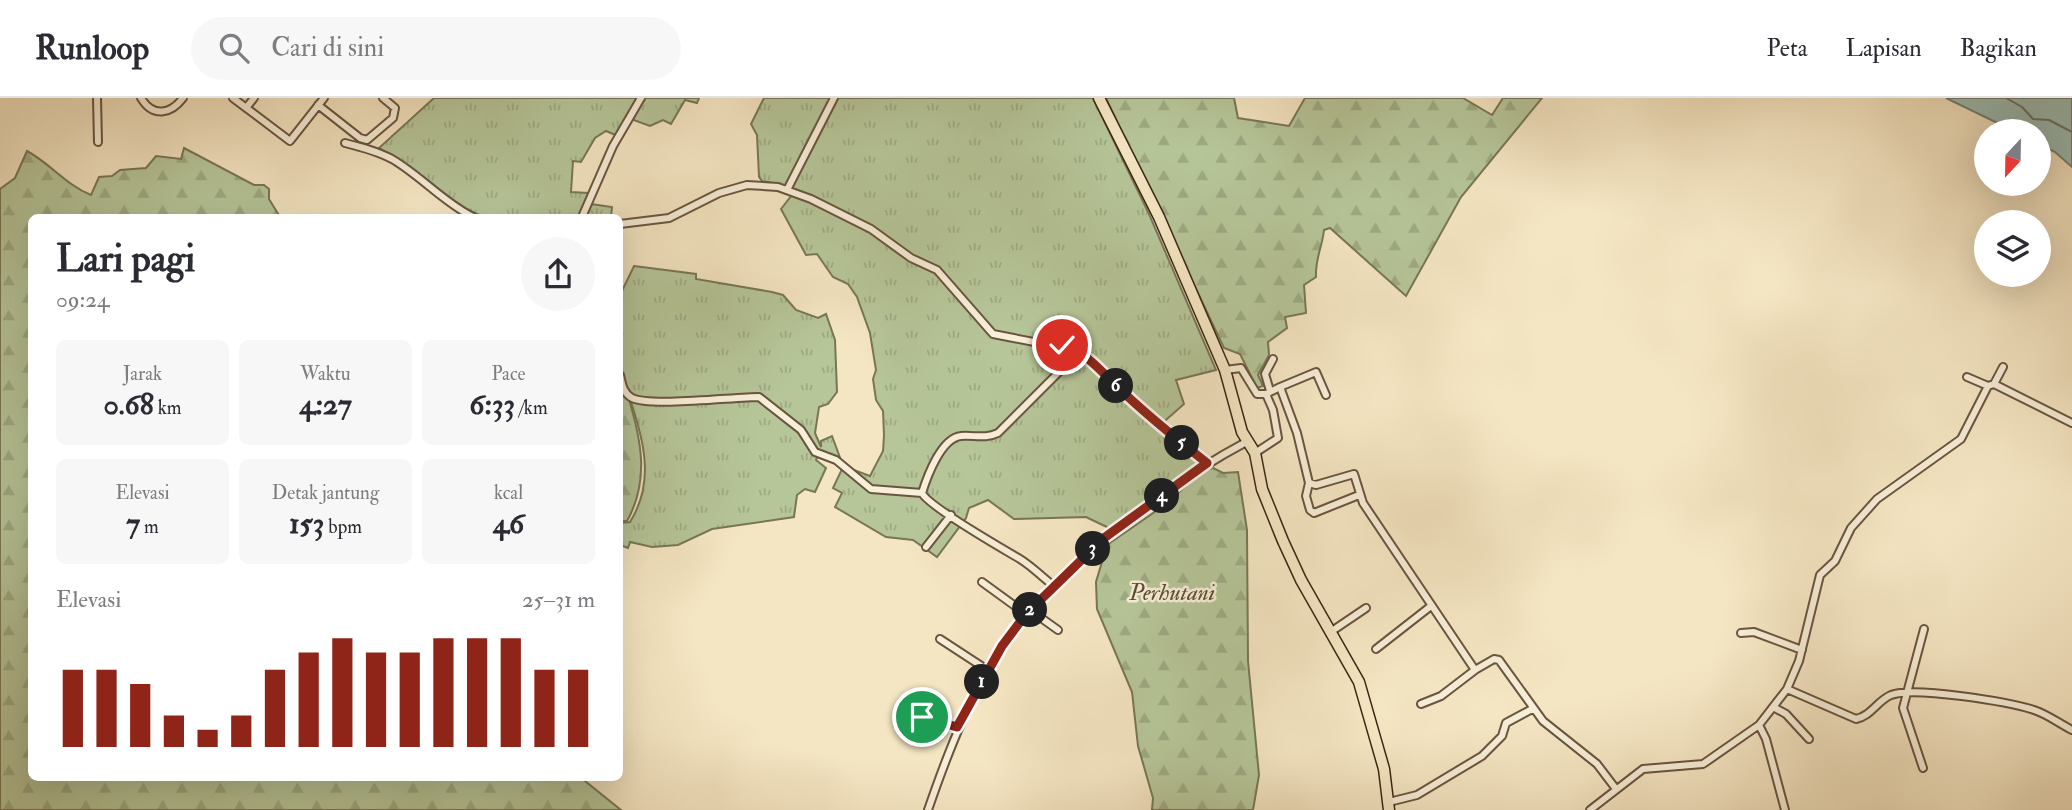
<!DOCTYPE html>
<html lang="id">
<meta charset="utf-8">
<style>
:root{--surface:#fff;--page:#f7f7f7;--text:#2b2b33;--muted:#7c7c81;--line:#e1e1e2;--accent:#8f2418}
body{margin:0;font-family:"IM FELL Double Pica",serif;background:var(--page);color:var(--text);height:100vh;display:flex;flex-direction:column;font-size:26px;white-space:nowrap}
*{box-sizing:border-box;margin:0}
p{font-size:23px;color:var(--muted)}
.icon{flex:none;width:38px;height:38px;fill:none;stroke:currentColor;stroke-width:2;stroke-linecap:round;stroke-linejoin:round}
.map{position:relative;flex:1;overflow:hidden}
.drawer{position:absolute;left:28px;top:116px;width:595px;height:567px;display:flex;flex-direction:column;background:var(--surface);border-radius:10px;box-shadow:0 7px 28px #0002}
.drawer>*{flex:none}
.needle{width:46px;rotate:202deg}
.fabs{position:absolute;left:1974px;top:21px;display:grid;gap:14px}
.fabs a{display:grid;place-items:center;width:77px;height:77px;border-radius:50%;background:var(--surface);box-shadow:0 7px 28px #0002;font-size:35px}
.pin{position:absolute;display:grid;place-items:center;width:60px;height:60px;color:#fff;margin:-30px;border:4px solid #fff;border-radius:50%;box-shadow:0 2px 7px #0007}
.km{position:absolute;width:35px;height:35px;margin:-18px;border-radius:50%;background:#222;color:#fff;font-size:19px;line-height:35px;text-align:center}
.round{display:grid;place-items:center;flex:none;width:74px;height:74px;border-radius:37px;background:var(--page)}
.summary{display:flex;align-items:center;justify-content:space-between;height:119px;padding:0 28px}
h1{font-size:38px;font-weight:700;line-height:52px}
.metrics{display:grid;grid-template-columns:repeat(3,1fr);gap:10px;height:119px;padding:7px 28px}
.metrics div{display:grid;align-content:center;border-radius:10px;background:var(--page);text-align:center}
.metrics b{font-size:30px;font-weight:700}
.metrics small{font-size:19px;font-weight:400}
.metrics p{font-size:19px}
.chart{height:196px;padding:14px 28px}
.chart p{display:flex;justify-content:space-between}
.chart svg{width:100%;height:126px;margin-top:7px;stroke:var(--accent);stroke-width:6}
header{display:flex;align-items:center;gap:42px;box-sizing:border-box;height:98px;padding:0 35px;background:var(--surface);border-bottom:2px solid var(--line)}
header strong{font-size:33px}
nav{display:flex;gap:38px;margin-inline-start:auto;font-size:24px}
.search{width:490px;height:63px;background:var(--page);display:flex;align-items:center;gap:18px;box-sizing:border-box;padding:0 24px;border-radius:38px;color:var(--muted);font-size:26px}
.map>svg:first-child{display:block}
.grass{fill:url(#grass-tufts);stroke:#787656;stroke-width:2}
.forest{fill:url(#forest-firs);stroke:#787656;stroke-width:2}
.water{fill:#9cbfb7;stroke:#758175;stroke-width:2}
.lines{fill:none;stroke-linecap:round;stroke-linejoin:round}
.shore{stroke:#6b7265;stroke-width:2}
.minor-casing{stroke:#69553f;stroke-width:10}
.trunk-casing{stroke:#3a2513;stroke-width:13}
.minor{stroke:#f8efd8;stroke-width:6}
.trunk{stroke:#f5e6c3;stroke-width:10}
.route-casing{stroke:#fff;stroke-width:14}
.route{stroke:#8f2418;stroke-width:9}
.labels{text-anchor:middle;stroke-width:5;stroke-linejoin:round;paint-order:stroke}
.park-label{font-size:23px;font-style:italic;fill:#594d34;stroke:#f8efd8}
</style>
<header>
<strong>Runloop</strong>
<div class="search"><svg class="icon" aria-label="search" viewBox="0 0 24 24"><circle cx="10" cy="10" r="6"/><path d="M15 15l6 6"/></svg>Cari di sini</div>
<nav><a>Peta</a><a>Lapisan</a><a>Bagikan</a></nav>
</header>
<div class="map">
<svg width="2072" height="712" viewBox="0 0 2072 712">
<defs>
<pattern id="grass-tufts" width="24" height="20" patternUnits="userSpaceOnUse" patternTransform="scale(1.75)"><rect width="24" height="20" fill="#b6c699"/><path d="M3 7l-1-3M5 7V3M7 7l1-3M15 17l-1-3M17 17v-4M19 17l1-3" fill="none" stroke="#9daa83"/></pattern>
<pattern id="forest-firs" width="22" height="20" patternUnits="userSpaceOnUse" patternTransform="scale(1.75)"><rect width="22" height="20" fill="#b6c699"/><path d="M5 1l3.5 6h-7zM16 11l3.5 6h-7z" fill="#9daa83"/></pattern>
</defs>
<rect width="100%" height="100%" fill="#f5e6c3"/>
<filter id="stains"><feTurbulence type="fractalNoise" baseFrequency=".00286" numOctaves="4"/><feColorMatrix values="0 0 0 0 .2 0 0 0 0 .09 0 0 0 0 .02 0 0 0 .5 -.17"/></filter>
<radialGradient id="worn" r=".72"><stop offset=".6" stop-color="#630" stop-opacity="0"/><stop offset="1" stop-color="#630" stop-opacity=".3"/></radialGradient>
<path class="grass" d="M434 0H699L697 5 685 2 671 26 663 22 650 28 631 21 620 39 606 33 595 40 581 64 573 63 571 94 588 95 591 106 612 109 611 119H484L454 106 408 68 379 50Z
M764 0H1093L1149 116 1216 272 1176 282 1184 306 1158 329 1199 364 1109 430 1086 419 1014 421 988 402 969 410 966 420 937 459 913 442 886 439 835 409 842 395 833 390 842 371 846 369 870 378 883 353 884 337 883 313 876 302 873 281 876 272 870 235 857 199 848 186 833 179 817 156 806 157 781 111 795 93 779 86 762 83 759 79 757 37 751 26Z
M634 168 696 176V181L772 194 783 197 796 212 818 220 826 216 835 242 837 294 828 306 819 309 815 335 821 349V343L832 338 842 365 819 355 816 362 826 370 815 394 805 391 797 397 794 419 712 431 678 447 652 449 630 444 628 450 620 447V425L630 424C656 383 643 341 629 298L620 293V197Z"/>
<path class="forest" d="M1106 0H1234L1238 20 1289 28 1305 0H1463L1492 17 1503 0H1542L1461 99 1406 198 1330 130 1324 132C1322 150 1315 161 1316 179L1304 187 1306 215 1285 219 1287 230 1268 244 1269 257 1258 277 1263 288 1257 290 1240 256 1224 250Z
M184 50 254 87H264L269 91V101L280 119H32V679H580L621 712H0V91L15 80 27 53C51 66 66 87 91 97L99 79 112 78 120 72 146 70 156 58 181 61Z
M620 294 628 298C641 341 650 382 627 423H620Z
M1213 370 1223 375 1238 374 1247 432 1248 563 1259 677 1253 712H1152L1153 700 1138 648 1132 594 1097 511 1096 484 1107 447 1166 406 1202 373Z"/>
<path class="water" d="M1946 0H2072V69L2055 54 2039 46V33H2014Z"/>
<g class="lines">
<path class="shore" d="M2006 0 2022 9 2033 21 2049 22 2072 34"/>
<defs>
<path id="minor" d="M97 0 98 44
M141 0C153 20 171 16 183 0
M233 0 290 43 324 0
M318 7 360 40 367 42 393 20 395 10 383 0
M246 10 254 0
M345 45C361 49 377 53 392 61 421 78 443 104 473 119
M787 92 834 0
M582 119 613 48 641 0
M620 126 669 120 719 95 747 87 778 89 811 101 871 131 911 160 937 172 993 236 1080 253 1123 295 1207 365
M1225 272 1241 270 1257 296H1266L1280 289 1297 335 1309 385 1316 387 1354 376 1363 405 1475 572 1494 561 1499 562 1543 623 1597 666 1616 691
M620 277C622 286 623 295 632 300 651 309 734 299 759 299L801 332 815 354 836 362 871 391 922 395
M1967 279 1988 288
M1994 286 2003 269
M1280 289 1316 274 1326 297
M1270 293 1265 276 1273 261
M1255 355 1278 340 1273 312 1266 296
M1309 385 1306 398 1310 412 1314 415 1359 397
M926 449 951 417
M982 484 1026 516
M1055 489C1043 480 1033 469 1020 461 1003 451 928 408 922 395 927 379 941 340 961 338 975 337 985 341 998 335L1080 253
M1030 512 1058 532
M1332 533 1366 510
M1741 535 1754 534 1802 552
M940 541 989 573
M1376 551 1431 508
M1787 591 1856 621C1871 618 1877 603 1891 597 1914 588 2009 604 2034 612 2047 616 2060 626 2072 632
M1421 606 1441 598 1475 572
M1775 610 1786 616 1809 641
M922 619 957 629
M1759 627 1766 641 1785 712
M1923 670 1903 610 1924 531
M1389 704 1417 697 1482 658 1502 638 1506 625 1532 611
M928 712C949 651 972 592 1009 538 1022 518 1039 503 1056 487 1115 431 1176 381 1248 343
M1590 712 1643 671 1703 666 1759 627 1787 591 1799 563 1820 477 1835 463 1851 430 1877 401 1961 341 1988 288 1994 286 2072 325"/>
<path id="trunk" d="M1099 0 1159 119 1225 272 1242 334 1255 355 1262 391 1283 443 1301 482 1359 584 1384 671 1389 712"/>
</defs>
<use href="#minor" class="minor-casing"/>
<use href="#trunk" class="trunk-casing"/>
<use href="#minor" class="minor"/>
<use href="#trunk" class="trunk"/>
</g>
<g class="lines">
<defs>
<path id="route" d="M922 619 957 629 1002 548 1026 516 1104 440 1207 365C1179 343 1152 321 1126 297 1104 278 1091 256 1062 247"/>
</defs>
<use href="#route" class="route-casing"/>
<use href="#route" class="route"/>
</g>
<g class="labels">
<g class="park-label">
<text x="1172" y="502">Perhutani</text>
</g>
</g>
<rect width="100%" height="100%" filter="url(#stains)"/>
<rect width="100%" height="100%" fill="url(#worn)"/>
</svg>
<div class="fabs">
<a><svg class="needle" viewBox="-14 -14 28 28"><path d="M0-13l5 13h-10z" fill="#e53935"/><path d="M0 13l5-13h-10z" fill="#7c7c81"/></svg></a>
<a><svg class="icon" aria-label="layers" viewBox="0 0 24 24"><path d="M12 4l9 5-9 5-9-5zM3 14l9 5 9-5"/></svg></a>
</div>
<div class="pin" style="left:922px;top:619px;background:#1e9e55"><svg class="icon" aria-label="arrive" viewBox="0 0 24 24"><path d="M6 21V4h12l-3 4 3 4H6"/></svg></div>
<div class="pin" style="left:1062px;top:247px;background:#d93025"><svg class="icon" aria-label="check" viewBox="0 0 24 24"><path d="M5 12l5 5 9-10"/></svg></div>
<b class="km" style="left:982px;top:584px">1</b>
<b class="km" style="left:1030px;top:512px">2</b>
<b class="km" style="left:1093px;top:451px">3</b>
<b class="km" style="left:1162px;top:398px">4</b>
<b class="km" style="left:1182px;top:345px">5</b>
<b class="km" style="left:1116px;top:288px">6</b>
<section class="drawer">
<div class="summary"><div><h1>Lari pagi</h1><p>09:24</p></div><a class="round"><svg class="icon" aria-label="share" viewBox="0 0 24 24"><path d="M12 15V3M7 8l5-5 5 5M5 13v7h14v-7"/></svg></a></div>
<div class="metrics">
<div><p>Jarak</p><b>0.68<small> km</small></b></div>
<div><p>Waktu</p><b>4:27</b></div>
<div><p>Pace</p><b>6:33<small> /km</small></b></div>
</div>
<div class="metrics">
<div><p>Elevasi</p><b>7<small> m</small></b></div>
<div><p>Detak jantung</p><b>153<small> bpm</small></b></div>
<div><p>kcal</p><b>46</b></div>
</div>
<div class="chart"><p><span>Elevasi</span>25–31 m</p>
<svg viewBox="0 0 160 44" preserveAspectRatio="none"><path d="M5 44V17M15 44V17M25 44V22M35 44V33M45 44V38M55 44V33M65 44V17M75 44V11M85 44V6M95 44V11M105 44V11M115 44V6M125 44V6M135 44V6M145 44V17M155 44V17"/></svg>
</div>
</section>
</div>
